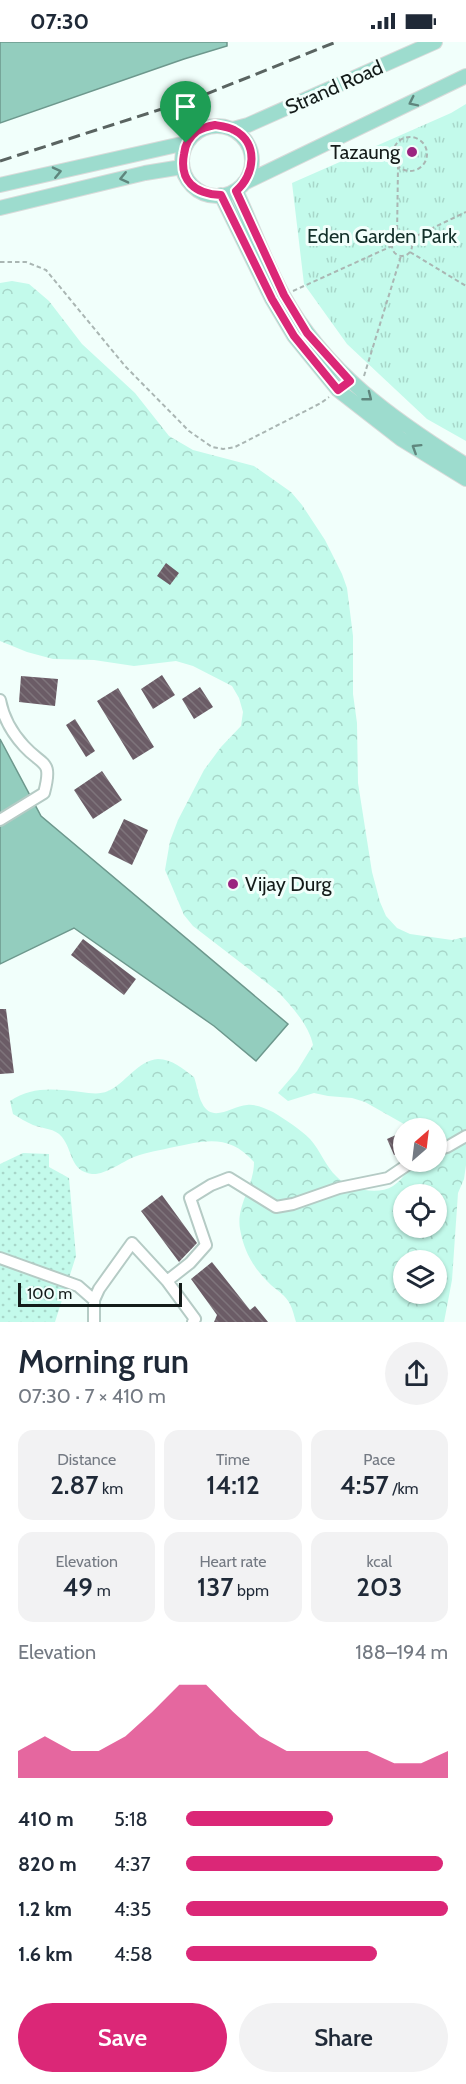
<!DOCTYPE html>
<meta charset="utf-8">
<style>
:root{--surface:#fff;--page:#f2f2f3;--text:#1f2937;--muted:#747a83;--accent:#db2777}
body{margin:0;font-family:Cabin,sans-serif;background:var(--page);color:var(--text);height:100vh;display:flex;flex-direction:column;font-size:22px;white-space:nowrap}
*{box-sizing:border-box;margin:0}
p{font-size:20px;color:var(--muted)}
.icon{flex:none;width:33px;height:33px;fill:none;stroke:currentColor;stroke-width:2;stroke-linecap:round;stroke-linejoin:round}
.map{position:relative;height:1280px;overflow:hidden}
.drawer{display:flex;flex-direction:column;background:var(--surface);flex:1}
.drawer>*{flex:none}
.needle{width:39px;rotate:28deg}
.buttons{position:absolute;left:393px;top:1076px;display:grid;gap:12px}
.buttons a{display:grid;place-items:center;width:54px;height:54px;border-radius:50%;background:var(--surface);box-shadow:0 2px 4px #0004;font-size:30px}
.scale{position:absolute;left:18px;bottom:15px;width:164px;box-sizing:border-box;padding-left:6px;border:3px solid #141c1a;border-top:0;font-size:16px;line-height:21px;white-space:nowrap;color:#141c1a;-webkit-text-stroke:4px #f1fffb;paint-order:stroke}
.pin{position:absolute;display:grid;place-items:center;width:51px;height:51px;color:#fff;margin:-62px -26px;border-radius:50% 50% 50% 0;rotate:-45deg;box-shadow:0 0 6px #0007}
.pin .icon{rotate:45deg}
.round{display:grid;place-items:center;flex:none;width:63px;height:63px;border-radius:32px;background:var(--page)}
.overview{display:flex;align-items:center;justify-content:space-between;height:102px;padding:0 18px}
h1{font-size:33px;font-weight:600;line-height:45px}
.metrics{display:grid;grid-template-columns:repeat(3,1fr);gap:9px;height:102px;padding:6px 18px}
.metrics div{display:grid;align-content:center;border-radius:15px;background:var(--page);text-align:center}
.metrics b{font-size:26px;font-weight:600}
.metrics small{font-size:16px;font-weight:400}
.metrics p{font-size:16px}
.chart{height:168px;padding:12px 18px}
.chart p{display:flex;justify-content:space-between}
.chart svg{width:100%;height:108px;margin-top:6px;fill:var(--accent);opacity:.7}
.button{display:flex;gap:12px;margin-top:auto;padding:12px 18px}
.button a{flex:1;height:69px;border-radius:36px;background:var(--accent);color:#fff;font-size:24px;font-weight:600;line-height:69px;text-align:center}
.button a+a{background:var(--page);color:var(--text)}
ul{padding:0 18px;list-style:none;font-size:20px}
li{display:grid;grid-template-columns:96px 72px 1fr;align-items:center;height:45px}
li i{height:15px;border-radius:8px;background:var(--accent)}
.status{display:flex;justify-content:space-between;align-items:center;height:42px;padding:0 30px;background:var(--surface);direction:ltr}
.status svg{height:16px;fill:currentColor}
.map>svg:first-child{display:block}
.grass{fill:url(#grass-dots)}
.forest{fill:url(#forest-crowns);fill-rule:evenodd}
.park{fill:url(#park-tufts)}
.water{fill:#93cdbe;stroke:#6d988d;stroke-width:1.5}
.building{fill:url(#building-back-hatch)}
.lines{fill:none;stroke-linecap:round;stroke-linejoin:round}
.minor-casing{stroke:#b5cbc5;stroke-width:14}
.major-casing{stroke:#d9dbda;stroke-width:16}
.path{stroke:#aab6b3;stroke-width:2;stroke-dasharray:4.5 3;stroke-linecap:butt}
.minor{stroke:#fff;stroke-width:10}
.major{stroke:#9ddcce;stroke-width:14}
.rail{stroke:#5a6461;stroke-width:3;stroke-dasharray:12 6;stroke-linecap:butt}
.oneway{stroke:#5f867d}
.route-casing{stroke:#fff;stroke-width:12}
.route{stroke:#db2777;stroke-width:8}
.poi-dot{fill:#9b2580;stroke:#f1fffb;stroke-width:2}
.labels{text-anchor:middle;stroke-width:6;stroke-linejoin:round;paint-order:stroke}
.street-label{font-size:20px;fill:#141c1a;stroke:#f1fffb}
.poi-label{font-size:20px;fill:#141c1a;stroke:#f1fffb;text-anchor:end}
.park-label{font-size:20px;fill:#13302a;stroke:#f1fffb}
</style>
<div class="status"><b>07:30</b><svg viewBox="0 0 49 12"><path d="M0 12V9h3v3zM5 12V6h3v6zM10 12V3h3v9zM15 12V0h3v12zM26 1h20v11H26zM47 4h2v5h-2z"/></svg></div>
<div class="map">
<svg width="466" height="1280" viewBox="0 0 466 1280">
<defs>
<pattern id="grass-dots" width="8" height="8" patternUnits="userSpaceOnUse" patternTransform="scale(1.5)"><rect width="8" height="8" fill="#c3faeb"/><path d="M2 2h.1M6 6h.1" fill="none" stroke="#a7d6c9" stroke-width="1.8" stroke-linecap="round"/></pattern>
<pattern id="forest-crowns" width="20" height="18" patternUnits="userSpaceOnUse" patternTransform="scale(1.5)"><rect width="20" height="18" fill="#c3faeb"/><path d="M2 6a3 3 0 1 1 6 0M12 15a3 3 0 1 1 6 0" fill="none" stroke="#a7d6c9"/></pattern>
<pattern id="park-tufts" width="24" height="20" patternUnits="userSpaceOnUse" patternTransform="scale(1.5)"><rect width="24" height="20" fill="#c3faeb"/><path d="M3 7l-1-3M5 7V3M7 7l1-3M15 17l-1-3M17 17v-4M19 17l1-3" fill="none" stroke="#a7d6c9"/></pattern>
<pattern id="building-back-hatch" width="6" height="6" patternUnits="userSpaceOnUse" patternTransform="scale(1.5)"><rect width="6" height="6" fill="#6b5c66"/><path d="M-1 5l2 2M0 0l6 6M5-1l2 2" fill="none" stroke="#7e747b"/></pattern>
</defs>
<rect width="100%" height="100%" fill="#f1fffb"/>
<path class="grass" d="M23 1111 49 1112V1125L69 1136 76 1214 55 1280H0V1122Z"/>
<path class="forest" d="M12 239 29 242 49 259 82 302 135 351 169 394 193 408 254 424 291 450 302 463 325 498 342 532 347 546 353 594V652L357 681 358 741 372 830 380 860 386 874 397 886 410 892 452 898 466 895V1123L464 1137 458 1151 452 1238 444 1280H296C294 1274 293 1268 290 1262 285 1253 278 1249 271 1243 254 1227 244 1210 240 1187 236 1163 254 1145 254 1120 230 1092 206 1098 174 1105 161 1108 147 1110 134 1115 122 1120 105 1133 92 1132 70 1129 73 1109 62 1095 55 1086 43 1087 33 1083 26 1080 20 1076 13 1072L10 1059C32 1044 55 1047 81 1050 90 1051 99 1053 108 1049 125 1042 138 1018 158 1017 172 1017 183 1027 194 1035 197 1043 198 1054 202 1061 212 1082 232 1064 247 1063 256 1062 265 1066 273 1070 286 1078 300 1087 310 1097 321 1109 325 1124 337 1135 349 1147 377 1154 393 1144 401 1139 409 1128 413 1119H436V1086H411L365 1060 352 1056 328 1054 314 1051 288 1059 278 1051 297 1029 313 1003C309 983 291 963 276 948L193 884 184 873 165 828 170 799 178 778 204 728 221 705 241 684 243 670 239 656 232 644 193 624 176 619 134 624 94 618 53 617 27 610 0 599V241ZM404 1152H436V1185H404ZM404 1218H436V1251H404Z"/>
<path class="park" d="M466 62V399L427 377 347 302 304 242 292 141 451 71Z"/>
<path class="water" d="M0 0H227V4L184 17 0 81Z
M0 697 41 774 288 982 256 1019 214 984 74 886 0 922Z"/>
<path class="building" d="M166 521 179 531 170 543 157 534Z
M162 633 175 653 153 667 141 647Z
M21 634 58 637 55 664 19 660Z
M200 645 213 665 194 677 182 657Z
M118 646 154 705 133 718 97 659Z
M75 677 95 709 86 715 66 683Z
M102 729 122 758 93 777 74 748Z
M124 777 148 788 132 823 108 811Z
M83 897 136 937 124 953 71 913Z
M0 967H6L14 1031 0 1032Z
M398 1092 404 1109 394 1113 387 1097Z
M162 1153 197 1201 179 1220 141 1169Z
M212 1220 250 1268 255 1264 268 1280H214L217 1273 191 1237Z"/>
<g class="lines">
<defs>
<path id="minor" d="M0 658C3 674 12 691 24 704 43 725 53 717 44 751L0 778
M436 1108 447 1105 466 1094
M0 1216 78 1244 94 1258V1280
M167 1239 190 1221 206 1203 190 1156 211 1143 229 1136 276 1165 293 1162 339 1146 388 1136 413 1119
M94 1258 99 1247 132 1201 167 1239 195 1277 193 1280"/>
<path id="major" d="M182 119a35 35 0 1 1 70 0a35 35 0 1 1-70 0Z
M233 87 248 83 435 0
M244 141 466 34
M0 143 186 101
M236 149C252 183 265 220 283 253 325 330 394 378 466 423
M221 153 272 257 294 294 338 348 401 397 466 437
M0 166 145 131 182 125"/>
</defs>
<use href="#minor" class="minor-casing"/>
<use href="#major" class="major-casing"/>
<path class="path" d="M393 112a17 17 0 1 1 34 0a17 17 0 1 1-34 0Z
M392 204a10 10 0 1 1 20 0a10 10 0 1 1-20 0Z
M397 195 398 124
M410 197 466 170
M410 210 466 244
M0 220H26L46 228 125 324 189 389 212 405 223 407 235 405 321 361 329 355
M293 249 392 204
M364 334 401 214"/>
<use href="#minor" class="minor"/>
<use href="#major" class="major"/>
<path class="rail" d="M0 119 199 55 336 0"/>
</g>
<defs><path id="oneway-chevron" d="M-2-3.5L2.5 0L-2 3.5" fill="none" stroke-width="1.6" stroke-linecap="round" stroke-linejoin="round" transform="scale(1.5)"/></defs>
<g class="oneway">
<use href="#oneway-chevron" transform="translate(413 60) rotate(154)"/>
<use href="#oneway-chevron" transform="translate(57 130) rotate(-13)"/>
<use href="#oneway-chevron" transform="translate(124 136) rotate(167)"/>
<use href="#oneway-chevron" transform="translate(368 355) rotate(38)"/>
<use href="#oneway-chevron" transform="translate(416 406) rotate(-148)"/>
</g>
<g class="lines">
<defs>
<path id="route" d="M215 83C221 84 229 85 234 88 259 101 255 133 236 149L284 253 307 291 350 339 338 348 294 294 272 257 221 153C195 152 179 139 184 112 185 103 189 95 197 89 202 86 210 84 215 83Z"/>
</defs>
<use href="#route" class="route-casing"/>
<use href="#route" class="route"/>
</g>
<g class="poi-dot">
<circle cx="412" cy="110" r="6"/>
<circle cx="233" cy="842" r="6"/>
</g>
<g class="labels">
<g class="street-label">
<text transform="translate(334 45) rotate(-24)" y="7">Strand Road</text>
</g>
<g class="poi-label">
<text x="400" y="117">Tazaung</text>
<text x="245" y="849" text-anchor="start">Vijay Durg</text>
</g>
<g class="park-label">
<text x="382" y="201">Eden Garden Park</text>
</g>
</g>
</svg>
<div class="buttons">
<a><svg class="needle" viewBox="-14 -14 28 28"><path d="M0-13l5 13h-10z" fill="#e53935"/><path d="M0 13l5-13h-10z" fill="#747a83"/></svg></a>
<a><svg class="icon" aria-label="locate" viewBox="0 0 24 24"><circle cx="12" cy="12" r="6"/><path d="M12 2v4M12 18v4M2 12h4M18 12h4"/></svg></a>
<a><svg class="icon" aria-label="layers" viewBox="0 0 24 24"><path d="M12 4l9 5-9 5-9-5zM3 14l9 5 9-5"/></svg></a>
</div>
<div class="scale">100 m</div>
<div class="pin" style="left:186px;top:101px;background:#1e9e55"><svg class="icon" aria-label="arrive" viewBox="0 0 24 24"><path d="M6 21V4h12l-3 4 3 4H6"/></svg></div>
</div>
<section class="drawer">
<div class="overview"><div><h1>Morning run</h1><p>07:30 · 7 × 410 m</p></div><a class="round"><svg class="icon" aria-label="share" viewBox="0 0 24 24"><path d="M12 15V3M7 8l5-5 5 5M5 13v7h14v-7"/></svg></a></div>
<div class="metrics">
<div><p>Distance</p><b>2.87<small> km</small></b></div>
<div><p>Time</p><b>14:12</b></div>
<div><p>Pace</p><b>4:57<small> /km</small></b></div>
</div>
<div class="metrics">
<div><p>Elevation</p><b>49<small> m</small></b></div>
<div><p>Heart rate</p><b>137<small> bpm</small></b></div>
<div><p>kcal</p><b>203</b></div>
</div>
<div class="chart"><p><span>Elevation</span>188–194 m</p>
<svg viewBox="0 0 160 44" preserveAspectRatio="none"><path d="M0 44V33L10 27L20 33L30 33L40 27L50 17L60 6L70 6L80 17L90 27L100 33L110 33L120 33L130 33L140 38L150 38L160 33V44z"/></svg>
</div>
<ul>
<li><b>410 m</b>5:18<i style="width:56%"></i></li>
<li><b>820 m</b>4:37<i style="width:98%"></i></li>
<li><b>1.2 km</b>4:35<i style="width:100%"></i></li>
<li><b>1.6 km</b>4:58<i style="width:73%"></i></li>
</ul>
<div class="button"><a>Save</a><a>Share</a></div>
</section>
